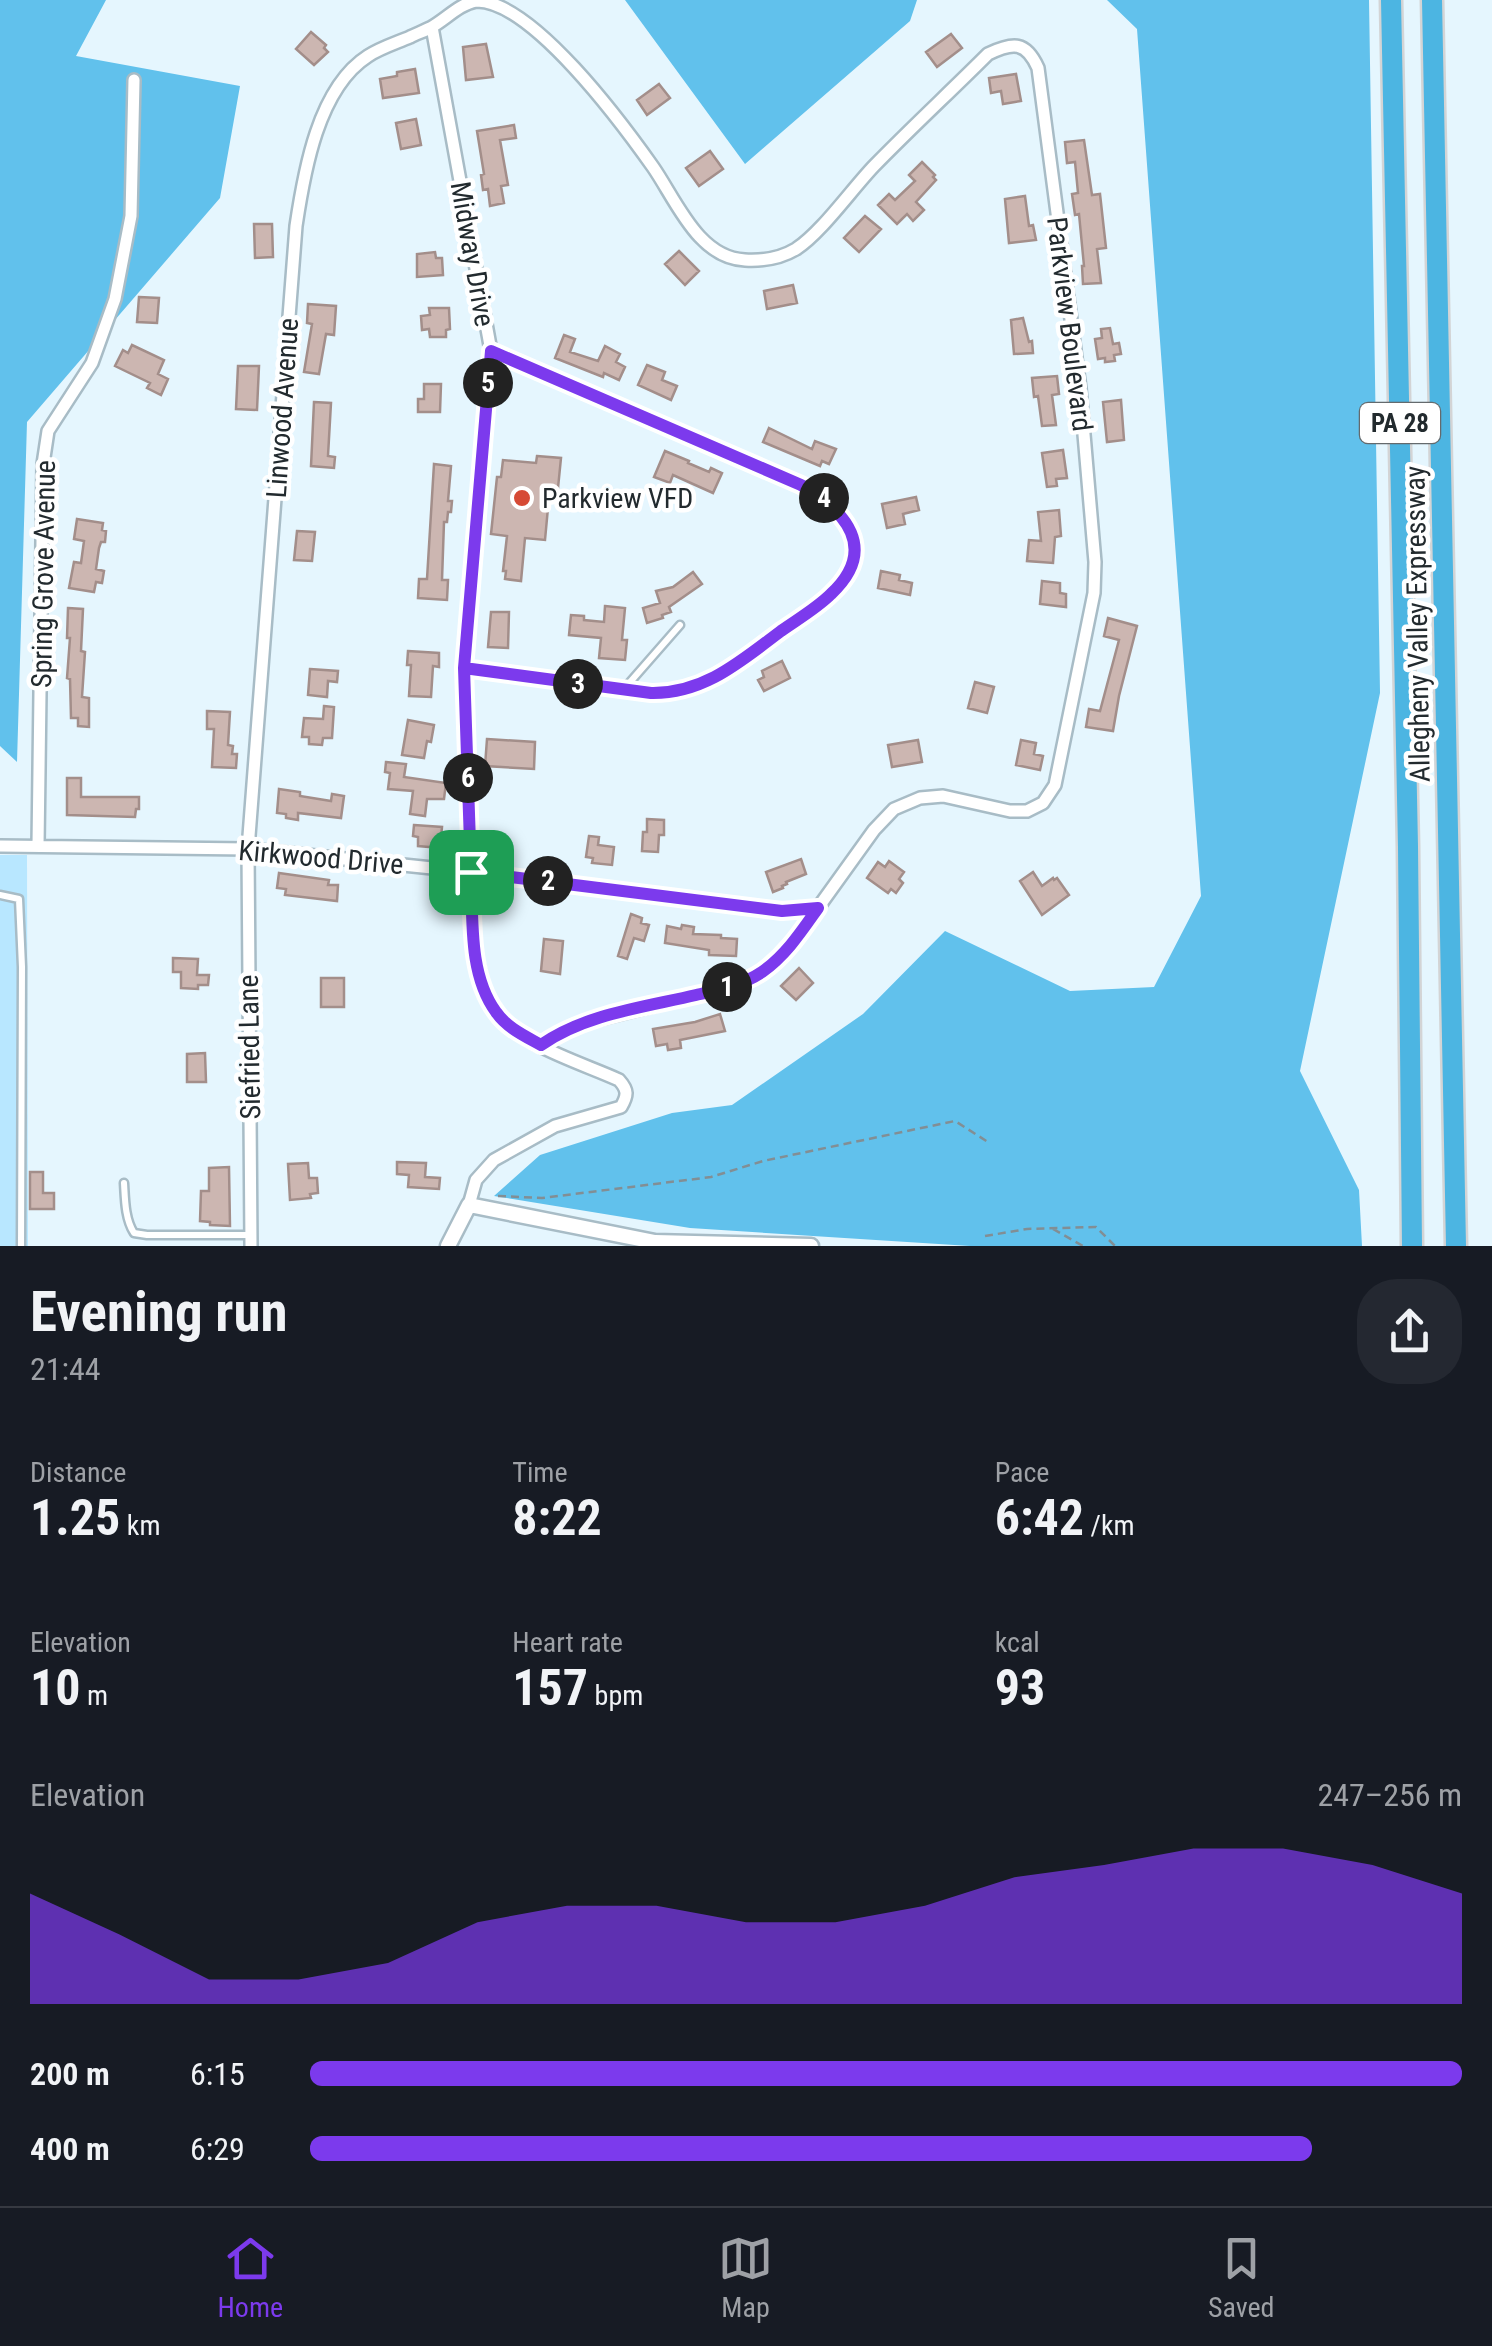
<!DOCTYPE html>
<meta charset="utf-8">
<style>
:root{--surface:#171b24;--page:#242831;--text:#f1f3f6;--muted:#9ea1a6;--line:#363941;--accent:#7c3aed}
body{margin:0;font-family:"Roboto Condensed",sans-serif;background:var(--page);color:var(--text);height:100vh;display:flex;flex-direction:column;font-size:38px;white-space:nowrap}
*{box-sizing:border-box;margin:0}
p{font-size:32px;color:var(--muted)}
.icon{flex:none;width:55px;height:55px;fill:none;stroke:currentColor;stroke-width:2;stroke-linecap:round;stroke-linejoin:round}
.map{position:relative;height:1246px;overflow:hidden}
.side{display:flex;flex-direction:column;background:var(--surface);flex:1}
.side>*{flex:none}
.pin{position:absolute;display:grid;place-items:center;width:85px;height:85px;color:#fff;margin:-42px;border-radius:20px;box-shadow:0 5px 15px #0006}
.km{position:absolute;width:50px;height:50px;margin:-25px;border-radius:50%;background:#222;color:#fff;font-size:28px;line-height:50px;text-align:center}
.round{display:grid;place-items:center;flex:none;width:105px;height:105px;border-radius:40px;background:var(--page)}
.headline{display:flex;align-items:center;justify-content:space-between;height:170px;padding:0 30px}
h1{font-size:55px;font-weight:700;line-height:75px}
.metrics{display:grid;grid-template-columns:repeat(3,1fr);gap:15px;height:170px;padding:10px 30px}
.metrics div{display:grid;align-content:center}
.metrics b{font-size:50px;font-weight:700}
.metrics small{font-size:28px;font-weight:400}
.metrics p{font-size:28px}
.chart{height:280px;padding:20px 30px}
.chart p{display:flex;justify-content:space-between}
.chart svg{width:100%;height:180px;margin-top:10px;fill:var(--accent);opacity:.7}
ul{padding:0 30px;list-style:none;font-size:32px}
li{display:grid;grid-template-columns:160px 120px 1fr;align-items:center;height:75px}
li i{height:25px;border-radius:12px;background:var(--accent)}
.tabs{display:flex;justify-content:space-around;align-items:center;height:140px;border-top:2px solid var(--line);background:var(--surface);font-size:28px;color:var(--muted)}
.tabs a{display:grid;justify-items:center;gap:5px}
.tabs .selected{color:var(--accent)}
.map>svg:first-child{display:block}
.green{fill:#b8e7ff}
.forest{fill:#61c1ec}
.building{fill:#ccb6b1;stroke:#a38e8a;stroke-width:2.5}
.lines{fill:none;stroke-linecap:round;stroke-linejoin:round}
.service-casing{stroke:#a8bcc6;stroke-width:11}
.minor-casing{stroke:#a8bcc6;stroke-width:16}
.tertiary-casing{stroke:#a8bcc6;stroke-width:19}
.motorway-casing{stroke:#d3d4d5;stroke-width:25}
.path{stroke:#828e94;stroke-width:2.5;stroke-dasharray:8 5;stroke-linecap:butt}
.service{stroke:#fff;stroke-width:6}
.minor{stroke:#fff;stroke-width:11}
.tertiary{stroke:#fff;stroke-width:14}
.motorway{stroke:#4cb5e2;stroke-width:20}
.route-casing{stroke:#fff;stroke-width:20}
.route{stroke:#7c3aed;stroke-width:12}
.poi-dot{fill:#d64a35;stroke:#fff;stroke-width:4}
.labels{text-anchor:middle;stroke-width:9;stroke-linejoin:round;paint-order:stroke}
.shield{fill:#fff;stroke:#646a6d;stroke-width:2.5}
.shield-label{font-size:25px;font-weight:bold;fill:#222a2e}
.street-label{font-size:28px;fill:#222a2e;stroke:#fff}
.poi-label{font-size:28px;fill:#222a2e;stroke:#fff;text-anchor:start}
</style>
<div class="map">
<svg width="1492" height="1246" viewBox="0 0 1492 1246">
<rect width="100%" height="100%" fill="#e5f6fe"/>
<path class="green" d="M0 855H27L28 1246H0Z"/>
<path class="forest" d="M0 0H106L76 56 240 86 220 198 27 422 17 762 0 746Z
M625 0H917L910 21 745 164Z
M1107 0H1369L1380 693 1300 1071 1359 1190 1362 1246H970L690 1228 494 1196 540 1155 672 1113 732 1105 863 1014 945 931 1070 991 1154 987 1201 896 1137 29Z"/>
<path class="building" d="M311 32 326 45 324 48 328 52 314 65 296 49Z
M951 34 962 48 937 67 926 52Z
M486 44 493 77 466 80 463 47Z
M415 69 419 93 383 98 380 79 397 76V72Z
M1016 74 1021 101 1003 104 1001 91 991 93 989 78Z
M659 84 670 98 647 115 637 100Z
M416 119 421 145 401 149 396 123Z
M514 125 516 138 500 140 508 185 501 186 504 203 490 206 488 189 483 190 481 175 484 174 477 131Z
M1084 140 1092 195 1100 194 1106 248 1097 249 1101 283 1083 284 1082 266H1084L1079 214 1075 215 1072 194 1078 193 1075 162 1067 163 1065 142Z
M710 151 723 169 699 186 686 168Z
M922 162 935 175 933 177 936 180 916 202 924 210 913 221 907 214 897 224 878 205 889 194 895 200 915 181 909 175Z
M1025 196 1029 226 1033 225 1036 240 1009 243 1005 199Z
M865 216 881 229 859 252 844 238Z
M254 224H272L273 257 255 258Z
M679 251 699 271 685 285 665 264Z
M435 252 436 258H442L443 275 417 277V254Z
M793 285 797 303 767 309 764 291Z
M139 297 159 298 157 323 137 322Z
M308 304 336 306 334 335 326 334 319 374 304 372 312 324 307 323Z
M429 308H449L450 329 446 330V337H430L429 329 422 330 421 316 430 315Z
M1023 318 1029 342 1032 341 1033 353 1014 354 1011 320Z
M1110 328 1113 344 1119 343 1121 354 1114 355 1115 361 1105 362V358L1098 359 1095 339 1102 338 1101 329Z
M564 335 575 339 570 352 598 361 605 346 620 354 616 362 625 367 619 380 604 373 603 377 555 358Z
M132 345 164 360 158 374 168 379 161 395 147 388 150 383 115 366 123 350 128 353Z
M647 365 665 372 662 380 677 386 671 400 638 385Z
M238 366H259L257 410 236 409Z
M1057 376 1059 394 1052 395 1056 425 1042 426 1038 396 1034 397 1032 378Z
M424 384H441L440 412H418V399H424Z
M1121 400 1124 440 1107 442 1103 402Z
M314 402 331 403 328 456 335 457 334 468 311 466Z
M769 428 812 449 815 441 836 449 829 464 822 461 820 466 763 442Z
M1063 450 1067 478 1056 479 1057 486 1047 487 1042 453Z
M665 451 689 461 688 463 709 472 711 468 722 473 713 493 673 475 670 483 654 477Z
M537 456 561 458 557 498 549 497 545 540 525 538 521 581 505 579 506 571H503L507 536 491 534 497 477H501L503 460 536 463Z
M434 464 451 466 448 501H452L451 512H448L447 522H444L442 580H448L447 600 418 598 419 579H427Z
M916 497 919 510 903 514 905 524 887 528 882 504Z
M1059 510 1061 536 1055 537 1053 563 1027 561 1029 540 1041 541 1038 512Z
M77 519 103 523 102 530 106 531 105 542H101L99 548 96 569 104 571 102 583 96 582 94 592 69 588 74 562 81 563 84 541 74 539Z
M297 531 315 532 312 561 294 560Z
M881 571 900 575 899 580 912 583 910 595 878 588Z
M693 572 702 584 669 607 671 612 662 615 663 618 647 623 643 608 660 603 656 591 673 587Z
M1042 581 1060 583V593L1066 594V607L1040 604Z
M605 606 625 608 622 640H627L625 660 599 658 601 638 569 635 571 615 584 616V620L604 622Z
M68 608 83 609 81 651 85 652 82 697 89 698V727L78 726V718H71L70 679 67 678 70 638H67Z
M491 612H509L508 648 488 647Z
M1108 618 1137 626 1119 696 1113 731 1086 727 1089 709 1100 711 1119 640 1104 636Z
M408 651 439 653V667L433 666 431 697 409 696 411 665H407Z
M782 661 790 678 764 691 758 680 764 677 762 671Z
M310 669 338 671 337 682 328 681 327 697 308 695Z
M975 682 994 687 987 713 968 708Z
M324 706 334 707 332 738H323L322 745 309 744V737H302L304 718 323 719Z
M207 711 230 712 228 745 233 746 232 754H237L236 768 212 767 214 729H207Z
M408 720 434 725 431 742 427 741 424 758 402 755Z
M487 739 535 742 534 769 485 766Z
M918 740 922 762 892 767 888 745Z
M1021 740 1036 743 1034 754 1043 756 1040 770 1016 765Z
M386 762 406 764 404 777 446 783 444 799H427L425 816 410 814 413 791 388 789 390 773 385 772Z
M67 778H81V797H139V809H136L135 817 67 815Z
M279 789 300 792V796L331 801 332 794 344 796 341 818 298 813V820L286 818V814L277 813Z
M647 819 664 820V835H659L658 852 642 851 643 832H647Z
M414 825 442 827 440 848 418 846V837L413 836Z
M589 836 599 837 598 845 614 847 612 865 592 863 593 858 586 857Z
M801 859 806 874 786 882 787 884 782 886 783 888 773 892 766 872Z
M889 861 904 872 899 879 903 883 896 893 891 889 888 893 867 878 878 862 885 867Z
M1033 872 1042 886 1053 878 1054 880 1057 878 1069 895 1042 915 1020 881Z
M279 873 329 880 328 885H338L337 901 285 895 286 889 277 888Z
M631 914 642 918 641 923 649 925 644 941 634 938 627 959 618 956Z
M682 925 694 927 693 934 721 935V938L737 939 736 956 709 955V950L665 943 667 926 681 929Z
M544 939 563 941 560 974 541 971Z
M173 958 198 959 197 975H209L208 985H198V989L181 988V972H173Z
M799 968 813 983 796 1000 781 986Z
M321 978H344V1007H321Z
M720 1014 725 1031 680 1040 681 1048 668 1050 667 1044 656 1046 653 1029 695 1022Z
M205 1053 206 1082H187V1054Z
M397 1162 426 1163 425 1177 440 1178 439 1189 408 1187 409 1175 397 1174Z
M308 1163 309 1178H317L318 1193 310 1194 311 1198 290 1200 288 1164Z
M229 1167 230 1226 210 1225V1222L200 1221 201 1191H209V1168Z
M30 1172H43V1193H54V1209H30Z"/>
<g class="lines">
<defs>
<path id="service" d="M624 689 680 625
M0 895 19 899 22 967 21 1246
M124 1183C125 1200 125 1219 134 1233L147 1235H250"/>
<path id="minor" d="M432 27 491 351 464 668 474 945C479 967 482 992 496 1012 519 1045 582 1063 619 1080 628 1090 628 1095 621 1107L555 1126 494 1160 476 1180 469 1205
M464 668 651 693C704 693 741 662 781 631 798 619 817 608 831 594 862 565 860 528 828 501 820 494 810 490 801 485L491 351
M0 846 248 849 471 872 781 911 818 908
M38 846 43 464 48 431 92 363 115 299 131 216 134 80
M251 1246 248 849 296 226C304 172 318 88 368 56 380 48 396 43 410 37 416 34 424 31 430 28 445 20 459 4 476 1 532 0 624 126 653 167 676 200 698 258 745 260 763 261 781 258 796 249 821 233 852 189 874 166 911 128 951 91 988 54 1013 42 1026 41 1038 68L1080 388 1095 562 1094 593 1055 785 1043 803 1027 811H1010L943 796 920 798 894 809 874 830 787 951 759 974 729 987 596 1020 556 1034 541 1045"/>
<path id="tertiary" d="M448 1246 469 1205 655 1242 811 1246"/>
<path id="motorway" d="M1391 0 1408 847 1412 1246
M1432 0 1456 1246"/>
</defs>
<use href="#service" class="service-casing"/>
<use href="#minor" class="minor-casing"/>
<use href="#tertiary" class="tertiary-casing"/>
<use href="#motorway" class="motorway-casing"/>
<path class="path" d="M498 1196 542 1198 711 1177 763 1161 955 1121 988 1142
M1053 1229 1083 1246
M985 1236 1027 1229 1096 1227 1115 1246"/>
<use href="#service" class="service"/>
<use href="#minor" class="minor"/>
<use href="#tertiary" class="tertiary"/>
<use href="#motorway" class="motorway"/>
</g>
<g class="lines">
<defs>
<path id="route" d="M471 872C473 917 468 974 496 1012 507 1028 525 1036 541 1045 585 1014 645 1007 696 995 718 990 743 985 762 972 786 955 801 932 818 908L782 911 471 872 464 668 651 693C704 694 741 661 781 631 798 619 817 608 831 594 879 549 846 511 801 485L491 351 464 668 471 872"/>
</defs>
<use href="#route" class="route-casing"/>
<use href="#route" class="route"/>
</g>
<circle class="poi-dot" cx="522" cy="498" r="10"/>
<g class="labels">
<rect class="shield" x="1360" y="403" width="80" height="40" rx="8"/>
<g class="shield-label">
<text x="1400" y="432">PA 28</text>
</g>
<g class="street-label">
<text transform="translate(473 254) rotate(80)" y="10">Midway Drive</text>
<text transform="translate(1070 324) rotate(83)" y="10">Parkview Boulevard</text>
<text transform="translate(282 408) rotate(-86)" y="10">Linwood Avenue</text>
<text transform="translate(43 574) rotate(-89)" y="10">Spring Grove Avenue</text>
<text transform="translate(1417 624) rotate(-91)" y="10">Allegheny Valley Expressway</text>
<text transform="translate(321 857) rotate(5)" y="10">Kirkwood Drive</text>
<text transform="translate(249 1047) rotate(-91)" y="10">Siefried Lane</text>
</g>
<g class="poi-label">
<text x="542" y="508">Parkview VFD</text>
</g>
</g>
</svg>
<div class="pin" style="left:471px;top:872px;background:#1e9e55"><svg class="icon" aria-label="arrive" viewBox="0 0 24 24"><path d="M6 21V4h12l-3 4 3 4H6"/></svg></div>
<b class="km" style="left:727px;top:987px">1</b>
<b class="km" style="left:548px;top:881px">2</b>
<b class="km" style="left:578px;top:684px">3</b>
<b class="km" style="left:824px;top:498px">4</b>
<b class="km" style="left:488px;top:383px">5</b>
<b class="km" style="left:468px;top:778px">6</b>
</div>
<section class="side">
<div class="headline"><div><h1>Evening run</h1><p>21:44</p></div><a class="round"><svg class="icon" aria-label="share" viewBox="0 0 24 24"><path d="M12 15V3M7 8l5-5 5 5M5 13v7h14v-7"/></svg></a></div>
<div class="metrics">
<div><p>Distance</p><b>1.25<small> km</small></b></div>
<div><p>Time</p><b>8:22</b></div>
<div><p>Pace</p><b>6:42<small> /km</small></b></div>
</div>
<div class="metrics">
<div><p>Elevation</p><b>10<small> m</small></b></div>
<div><p>Heart rate</p><b>157<small> bpm</small></b></div>
<div><p>kcal</p><b>93</b></div>
</div>
<div class="chart"><p><span>Elevation</span>247–256 m</p>
<svg viewBox="0 0 160 44" preserveAspectRatio="none"><path d="M0 44V17L10 27L20 38L30 38L40 34L50 24L60 20L70 20L80 24L90 24L100 20L110 13L120 10L130 6L140 6L150 10L160 17V44z"/></svg>
</div>
<ul>
<li><b>200 m</b>6:15<i style="width:100%"></i></li>
<li><b>400 m</b>6:29<i style="width:87%"></i></li>
</ul>
</section>
<nav class="tabs">
<a class="selected"><svg class="icon" aria-label="home" viewBox="0 0 24 24"><path d="M3 11l9-7 9 7M6 9v11h12V9"/></svg>Home</a>
<a><svg class="icon" aria-label="map" viewBox="0 0 24 24"><path d="M3 6l6-2 6 2 6-2v14l-6 2-6-2-6 2zM9 4v14M15 6v14"/></svg>Map</a>
<a><svg class="icon" aria-label="saved" viewBox="0 0 24 24"><path d="M7 4h10v16l-5-4-5 4z"/></svg>Saved</a>
</nav>
